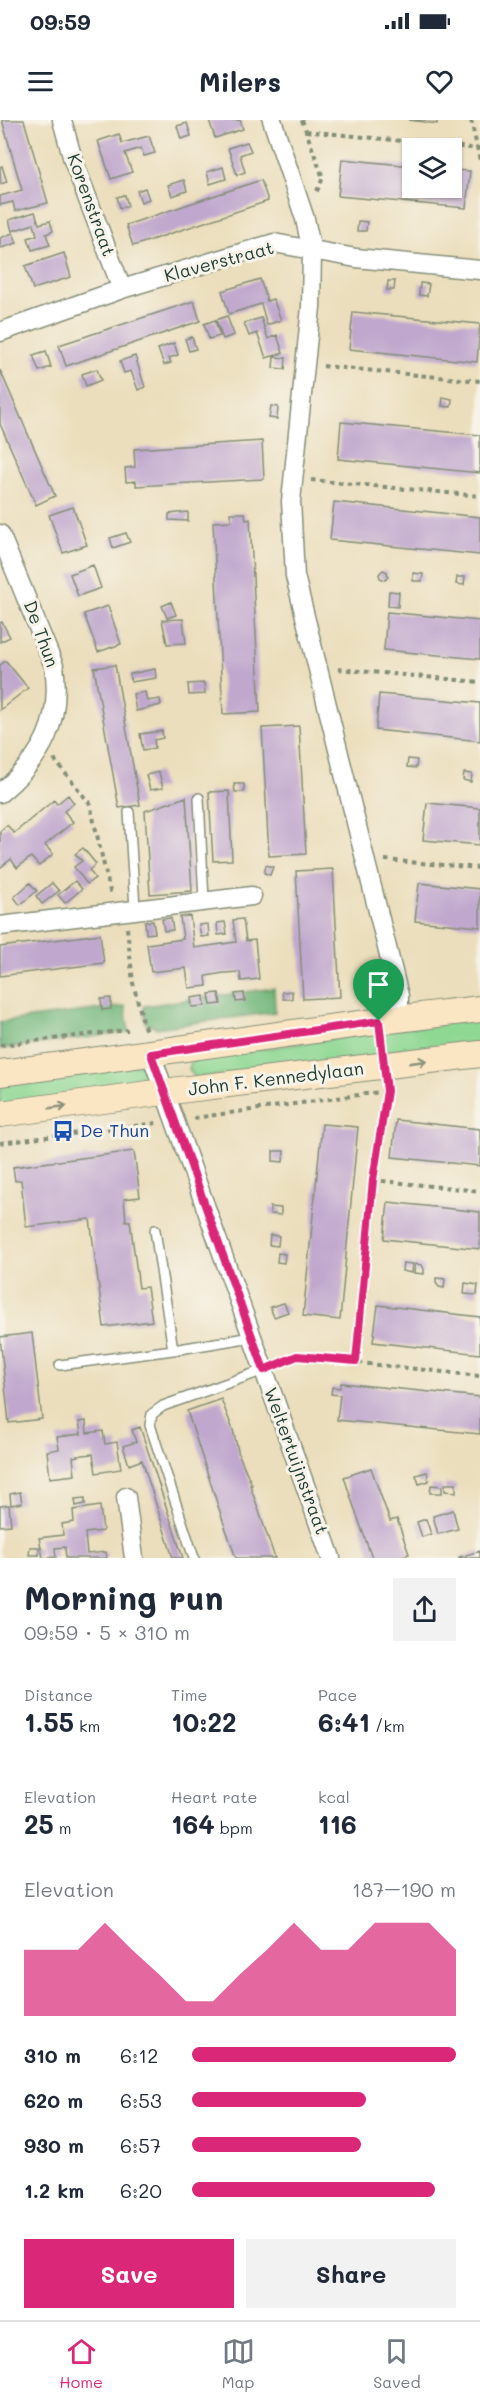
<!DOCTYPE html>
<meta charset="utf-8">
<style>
:root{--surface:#fff;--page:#f2f2f3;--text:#1f2937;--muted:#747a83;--line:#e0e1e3;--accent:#db2777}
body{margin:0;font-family:Mali,sans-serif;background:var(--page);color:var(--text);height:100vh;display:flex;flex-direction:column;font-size:22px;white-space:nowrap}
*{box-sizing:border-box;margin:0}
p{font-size:20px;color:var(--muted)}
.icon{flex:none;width:33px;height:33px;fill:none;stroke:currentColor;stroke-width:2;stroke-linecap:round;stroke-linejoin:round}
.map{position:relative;height:1438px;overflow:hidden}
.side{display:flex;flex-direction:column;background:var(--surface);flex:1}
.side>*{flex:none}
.buttons{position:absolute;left:402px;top:18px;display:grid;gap:12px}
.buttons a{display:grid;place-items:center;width:60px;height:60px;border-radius:0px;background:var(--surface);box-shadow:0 2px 4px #0004;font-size:30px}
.pin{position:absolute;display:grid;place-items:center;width:51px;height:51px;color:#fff;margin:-62px -26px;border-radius:50% 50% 50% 0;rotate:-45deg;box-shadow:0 0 6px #0007}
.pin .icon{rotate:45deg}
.round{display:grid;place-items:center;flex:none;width:63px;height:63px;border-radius:0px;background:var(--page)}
.summary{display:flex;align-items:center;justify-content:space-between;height:102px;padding:0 24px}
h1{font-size:33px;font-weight:800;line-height:45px}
.metrics{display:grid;grid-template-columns:repeat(3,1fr);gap:9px;height:102px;padding:6px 24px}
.metrics div{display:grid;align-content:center}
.metrics b{font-size:26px;font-weight:800}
.metrics small{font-size:16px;font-weight:400}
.metrics p{font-size:16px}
.chart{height:168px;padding:12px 24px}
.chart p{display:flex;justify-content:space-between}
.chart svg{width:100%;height:108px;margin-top:6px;fill:var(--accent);opacity:.7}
.cta{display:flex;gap:12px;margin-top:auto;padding:12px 24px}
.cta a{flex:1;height:69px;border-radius:0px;background:var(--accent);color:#fff;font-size:24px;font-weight:800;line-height:69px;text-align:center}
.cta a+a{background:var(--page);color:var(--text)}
ul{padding:0 24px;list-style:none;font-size:20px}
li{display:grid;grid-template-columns:96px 72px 1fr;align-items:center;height:45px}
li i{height:15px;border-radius:8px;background:var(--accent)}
.status{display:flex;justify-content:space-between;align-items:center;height:42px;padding:0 30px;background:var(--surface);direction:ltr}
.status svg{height:16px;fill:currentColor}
header{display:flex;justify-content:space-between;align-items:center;height:78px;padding:0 24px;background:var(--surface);font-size:27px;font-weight:800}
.tab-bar{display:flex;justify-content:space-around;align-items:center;height:84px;border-top:2px solid var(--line);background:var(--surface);font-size:16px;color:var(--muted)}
.tab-bar a{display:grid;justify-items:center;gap:3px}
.tab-bar .active{color:var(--accent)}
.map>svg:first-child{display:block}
.green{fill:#8fd893;stroke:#578a64;stroke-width:1.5}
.forest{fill:#73b87d;stroke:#497a58;stroke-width:1.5}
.building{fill:#c0a7ce}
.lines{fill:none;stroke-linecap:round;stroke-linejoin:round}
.lane-casing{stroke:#858e78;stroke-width:12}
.street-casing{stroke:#858e78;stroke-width:21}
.secondary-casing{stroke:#858e78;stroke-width:28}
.path{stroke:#858e78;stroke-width:4;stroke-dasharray:4.5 4.5;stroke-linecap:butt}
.lane{stroke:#fff;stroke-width:9}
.street{stroke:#fff;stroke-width:18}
.secondary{stroke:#fbe6c4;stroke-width:26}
.oneway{stroke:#8d927c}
.route-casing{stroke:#fff;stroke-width:12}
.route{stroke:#db2777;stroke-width:8}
.labels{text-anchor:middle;stroke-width:6;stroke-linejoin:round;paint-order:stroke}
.street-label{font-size:18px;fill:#1f3d34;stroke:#f7f3e8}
.transit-label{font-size:18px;fill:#164399;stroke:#f7f3e8;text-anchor:start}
</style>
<div class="status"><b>09:59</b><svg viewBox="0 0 49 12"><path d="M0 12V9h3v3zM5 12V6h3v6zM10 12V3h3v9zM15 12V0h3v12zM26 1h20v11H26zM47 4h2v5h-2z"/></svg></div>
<header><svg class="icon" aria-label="menu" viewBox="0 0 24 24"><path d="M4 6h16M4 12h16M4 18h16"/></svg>Milers<svg class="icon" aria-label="heart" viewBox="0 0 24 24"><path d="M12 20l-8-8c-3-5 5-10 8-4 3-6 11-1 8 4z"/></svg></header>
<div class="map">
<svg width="480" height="1438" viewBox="0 0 480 1438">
<rect width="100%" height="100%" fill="#f7f3e8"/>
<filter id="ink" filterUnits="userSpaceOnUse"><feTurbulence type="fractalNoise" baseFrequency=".0167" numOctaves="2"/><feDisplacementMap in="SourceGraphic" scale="12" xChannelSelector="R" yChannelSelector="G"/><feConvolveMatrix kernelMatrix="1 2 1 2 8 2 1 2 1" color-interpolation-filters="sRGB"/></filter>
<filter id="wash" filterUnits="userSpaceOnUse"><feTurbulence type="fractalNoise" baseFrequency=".008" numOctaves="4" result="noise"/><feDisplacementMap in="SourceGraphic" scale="24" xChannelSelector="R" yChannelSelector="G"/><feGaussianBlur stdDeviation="1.35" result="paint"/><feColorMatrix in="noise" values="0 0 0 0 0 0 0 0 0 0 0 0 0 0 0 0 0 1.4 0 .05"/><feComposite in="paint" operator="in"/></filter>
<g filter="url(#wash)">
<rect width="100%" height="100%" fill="#ebdebc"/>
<path class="green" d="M480 897V928L195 958 189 949 192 939Z
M139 944 148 949 151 956 149 964 0 987V962Z"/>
<path class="forest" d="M274 868 275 892 156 908 146 904 144 886Z
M125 886 129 912 0 929V902Z"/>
<g id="blocks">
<path class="building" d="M2 0H24L48 83 15 91 13 82 0 85V76L22 70Z
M209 0H240L243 9 215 18Z
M409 0H437V4Z
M187 3 191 16 181 19 177 6Z
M119 14 122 23 149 16 155 33 144 36 141 28 125 33 132 52 111 59 98 21Z
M247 22 251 31 240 35 245 52 237 55 228 28Z
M342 39 412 46V68H452V50L470 51 466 88 338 76Z
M2 46 7 62 0 64V47Z
M223 47 226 59 210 64 207 52Z
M184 60 187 71 172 76 168 65Z
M261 60 268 81 133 126 126 105Z
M145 68 149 79 141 82 137 71Z
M125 75 128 86 120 88 117 77Z
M35 92 39 104 50 101 53 111 46 114 50 125 32 130 28 118 37 115 34 104 12 111 9 100Z
M358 101 367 102 366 111H357Z
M13 113 17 123 1 128 0 118Z
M64 133 71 157 33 169 25 146Z
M260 159 267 181 273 179 281 200 267 205 261 184 229 194 222 171Z
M388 161H395L394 170H387Z
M420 163 429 164 427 176 419 175Z
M194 181 200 201 66 246 59 225Z
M353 192 480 204 477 242 349 229Z
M227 196 234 215 223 219 216 200Z
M261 198 268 219 277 215 283 233 266 238 257 213 249 216 244 203Z
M215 200 220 216 209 219 204 204Z
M192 217 196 229 189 231 185 219Z
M174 223 178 235 169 238 171 243 164 245 158 229Z
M46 231 51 247 39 251 33 235Z
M135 236 145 267 138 270 131 251 124 253 120 241Z
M274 237 286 238 285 249 273 248Z
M97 249 101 260 86 266 82 254Z
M0 250 55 376 36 385 0 304Z
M443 277 452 279 451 287 442 286Z
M271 286 278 287 277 299 269 298Z
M341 302 480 315V353L338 339Z
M262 321 264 359 136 366V361L126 362 125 348 135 347 134 329Z
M334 382 480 397V435L330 420Z
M73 387 87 425 63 433 49 395Z
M188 392V401L169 400V394Z
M230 393H245L246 400 250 399 260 592 223 594 213 402 231 401Z
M126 413 130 422 113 428 110 418Z
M93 445 101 468 78 476 70 454Z
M383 450 387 452 388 457 385 460 380 458 379 454Z
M413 453 423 454 422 461H413Z
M457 457H465L464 465 456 464Z
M389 471 399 472 398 487 388 486Z
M171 482 176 495 167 498 162 486Z
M108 486 121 524 98 532 84 494Z
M387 492 480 501V539L384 530Z
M183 499 186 523 167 524 162 500Z
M2 502 10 517 0 522V503Z
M6 541 28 568 0 590V545Z
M115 545 140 685 119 688 94 548Z
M155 549 156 558 131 562 130 554Z
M204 563 205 574 189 575 188 564Z
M145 572 147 581 160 579 161 585 136 591 133 574Z
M379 574 480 583V621L376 610Z
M299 606 306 734 269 736 262 608Z
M162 611 163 618 154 620 155 628 143 630 140 614Z
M408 639 417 640 416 648 407 647Z
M159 652 163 668 150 670 146 655Z
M464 653 472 654 471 662 463 660Z
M234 664H244V672H235Z
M229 671 232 740 213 741 209 672Z
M68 675 74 683 64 691 73 702 45 725 53 734 39 746 31 737 17 748 11 739 0 748V711L7 705 14 713 54 680 57 684Z
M186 677 192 771 150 774 145 691Z
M427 683 480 688V725L423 720Z
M83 728 96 744 89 750 95 758 87 764 74 747 82 741 75 734Z
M266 745 273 747 270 755 264 753Z
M333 749 340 877 303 879 296 751Z
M75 761 82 769 65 783 58 775Z
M30 763 37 771 20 785 14 777Z
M52 763 59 771 42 784 36 776Z
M419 763 480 769V807L415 801Z
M190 796 194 828 236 822 233 800 243 799 246 821 255 820 259 859 241 861 240 852 224 853 206 856 207 866 189 868 186 848 151 852 147 824 183 819 180 797Z
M171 798 173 810 164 811 162 799Z
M153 801 155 813 146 814 145 802Z
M225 802 227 814 218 815 217 803Z
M208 804 209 816 201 817 199 805Z
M100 814 104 843 0 856V827Z
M292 871V879H283L282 872Z
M219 873 221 884 211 885 209 874Z
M244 873 245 881 236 882 235 874Z
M204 876 205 886 192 887 191 878Z
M111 878V889L102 890 101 879Z
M396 1000 480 1009V1046L392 1037Z
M322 1004 358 1007 340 1200 303 1196Z
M134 1031 140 1077 124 1079 126 1101H130L139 1168 147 1167 152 1201 104 1207 90 1099 26 1107 21 1060 15 1061 13 1047Z
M273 1031H284L283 1042 273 1041Z
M388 1082 480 1092V1129L384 1119Z
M270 1087 281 1088V1095L270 1094Z
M270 1115 279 1116 278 1126 269 1125Z
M278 1133 285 1134 284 1143 277 1142Z
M403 1143 413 1144 412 1153 402 1151Z
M415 1144 422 1145 424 1149V1154L414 1153Z
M436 1158 445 1159 444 1168 439 1167 436 1163Z
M465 1163 478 1165 477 1175 464 1174Z
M284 1183 288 1192 274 1197 270 1187Z
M378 1185 480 1197V1234L373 1222Z
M32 1213 42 1299 9 1303 0 1217Z
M341 1263 480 1277V1314L337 1300 340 1275 331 1274 332 1267 340 1268Z
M221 1279 233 1310 239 1335 252 1365H250L275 1438H236L223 1401 187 1291Z
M86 1301 87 1313 103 1311 105 1324 117 1322 121 1349 96 1353 93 1334 83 1335 73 1337 75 1355 50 1358 47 1331 59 1329 57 1317 81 1314 79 1302Z
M140 1307 143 1316 183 1438H173L142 1340 129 1345 123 1326 136 1322 132 1310Z
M371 1348 390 1401 397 1399 409 1434 402 1436V1438H372L356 1393 344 1357Z
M427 1352 429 1361 419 1364 416 1355Z
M445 1364H456V1372L445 1371Z
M431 1365 442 1366V1373H430Z
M20 1372 22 1383 11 1385 10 1374Z
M85 1378V1384L76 1386 75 1379Z
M9 1385 11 1405 0 1406V1386Z
M100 1386 103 1411 85 1413 86 1424 87 1434 106 1432 107 1438H66L65 1427 55 1428 56 1437 43 1438 39 1418 63 1415 62 1404 74 1402 73 1390Z
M453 1390 458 1409 438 1414 433 1396Z
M426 1399 431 1414 422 1417 417 1402Z
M30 1427H39V1435H29Z
M480 1431V1438H459V1437Z"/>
</g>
</g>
<g filter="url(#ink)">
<use href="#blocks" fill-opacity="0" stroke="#858e78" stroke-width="1.5"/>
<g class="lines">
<defs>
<path id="lane" d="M199 678 204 781
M129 692 135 788
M155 1110 173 1230
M60 1245 173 1230 252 1217
M194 1438 150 1305 152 1294 163 1286 264 1250"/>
<path id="street" d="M62 0 73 40 122 169
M272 0 305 99 312 131 311 187 291 381 295 456 399 876V898
M0 212 122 169 274 123 356 138 480 150
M0 414 54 546C62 601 43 638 0 673
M0 806 252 776
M151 934 331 1438
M126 1377 134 1438"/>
<path id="secondary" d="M0 953C160 933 320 907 480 889
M0 994 163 972 480 934"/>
</defs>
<use href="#lane" class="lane-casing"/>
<use href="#street" class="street-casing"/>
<use href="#secondary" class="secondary-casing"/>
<path class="path" d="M302 0 323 58 316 73
M471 0 480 41
M306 11 480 29
M323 246 480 261
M311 360 480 376
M338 549 480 562
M54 639 90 684 111 776
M385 740 480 748
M127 808 133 863 146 913
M0 925 128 910
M194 998 387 971
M0 1023 157 1003
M373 1060 480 1071
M356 1241 373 1060 387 971
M279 1243 297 1236 480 1256"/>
<use href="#lane" class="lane"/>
<use href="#street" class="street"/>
<use href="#secondary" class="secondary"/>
</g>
<defs><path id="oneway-shaft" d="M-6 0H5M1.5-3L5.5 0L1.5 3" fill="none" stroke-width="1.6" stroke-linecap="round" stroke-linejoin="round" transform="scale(1.5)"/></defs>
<g class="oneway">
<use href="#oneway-shaft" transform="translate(418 942) rotate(-8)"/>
<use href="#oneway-shaft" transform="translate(58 987) rotate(-8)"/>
</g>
</g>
<g class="lines" filter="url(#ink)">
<defs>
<path id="route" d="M379 901 387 971 373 1060 356 1241 297 1236 264 1250 151 934Z"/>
</defs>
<use href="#route" class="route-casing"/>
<use href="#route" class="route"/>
</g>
<defs>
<symbol id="bus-bare" viewBox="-9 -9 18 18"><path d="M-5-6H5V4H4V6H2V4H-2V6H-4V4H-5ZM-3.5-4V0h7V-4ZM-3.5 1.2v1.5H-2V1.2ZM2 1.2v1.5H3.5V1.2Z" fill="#1a4fb4" stroke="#f7f3e8" stroke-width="2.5" paint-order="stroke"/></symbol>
</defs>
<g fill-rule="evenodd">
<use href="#bus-bare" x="48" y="996" width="30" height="30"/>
</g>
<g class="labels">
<g class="street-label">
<text transform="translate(91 85) rotate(70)" y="6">Korenstraat</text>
<text transform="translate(219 142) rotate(-15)" y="6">Klaverstraat</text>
<text transform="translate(41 514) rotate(70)" y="6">De Thun</text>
<text transform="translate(276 959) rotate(-7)" y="6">John F. Kennedylaan</text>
<text transform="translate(296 1341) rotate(70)" y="6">Weltertuijnstraat</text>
</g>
<g class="transit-label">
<text x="80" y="1017">De Thun</text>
</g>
</g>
</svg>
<div class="buttons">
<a><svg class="icon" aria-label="layers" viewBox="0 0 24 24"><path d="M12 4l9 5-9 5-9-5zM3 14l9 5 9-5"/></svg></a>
</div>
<div class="pin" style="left:379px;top:901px;background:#1e9e55"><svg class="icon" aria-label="arrive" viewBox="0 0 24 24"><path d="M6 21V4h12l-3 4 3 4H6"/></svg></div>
</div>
<section class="side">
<div class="summary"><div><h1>Morning run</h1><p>09:59 · 5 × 310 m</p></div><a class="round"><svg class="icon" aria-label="share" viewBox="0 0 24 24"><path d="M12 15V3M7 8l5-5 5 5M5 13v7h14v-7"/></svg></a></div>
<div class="metrics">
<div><p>Distance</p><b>1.55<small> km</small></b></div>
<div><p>Time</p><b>10:22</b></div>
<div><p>Pace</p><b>6:41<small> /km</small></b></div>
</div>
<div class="metrics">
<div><p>Elevation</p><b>25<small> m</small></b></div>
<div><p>Heart rate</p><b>164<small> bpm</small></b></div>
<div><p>kcal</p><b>116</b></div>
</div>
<div class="chart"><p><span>Elevation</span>187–190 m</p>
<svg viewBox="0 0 160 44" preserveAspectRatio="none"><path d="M0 44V17L10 17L20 17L30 6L40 17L50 27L60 38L70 38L80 27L90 17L100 6L110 17L120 17L130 6L140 6L150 6L160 17V44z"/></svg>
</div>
<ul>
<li><b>310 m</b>6:12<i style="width:100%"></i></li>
<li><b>620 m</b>6:53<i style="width:66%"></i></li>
<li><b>930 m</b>6:57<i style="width:64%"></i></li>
<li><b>1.2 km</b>6:20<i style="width:92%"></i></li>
</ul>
<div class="cta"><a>Save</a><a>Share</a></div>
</section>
<nav class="tab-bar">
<a class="active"><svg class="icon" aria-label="home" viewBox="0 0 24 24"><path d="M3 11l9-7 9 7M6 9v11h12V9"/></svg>Home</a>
<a><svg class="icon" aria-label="map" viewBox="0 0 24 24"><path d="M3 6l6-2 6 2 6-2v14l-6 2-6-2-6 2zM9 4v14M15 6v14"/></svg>Map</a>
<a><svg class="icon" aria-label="saved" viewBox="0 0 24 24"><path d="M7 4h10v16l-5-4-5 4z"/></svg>Saved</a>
</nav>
